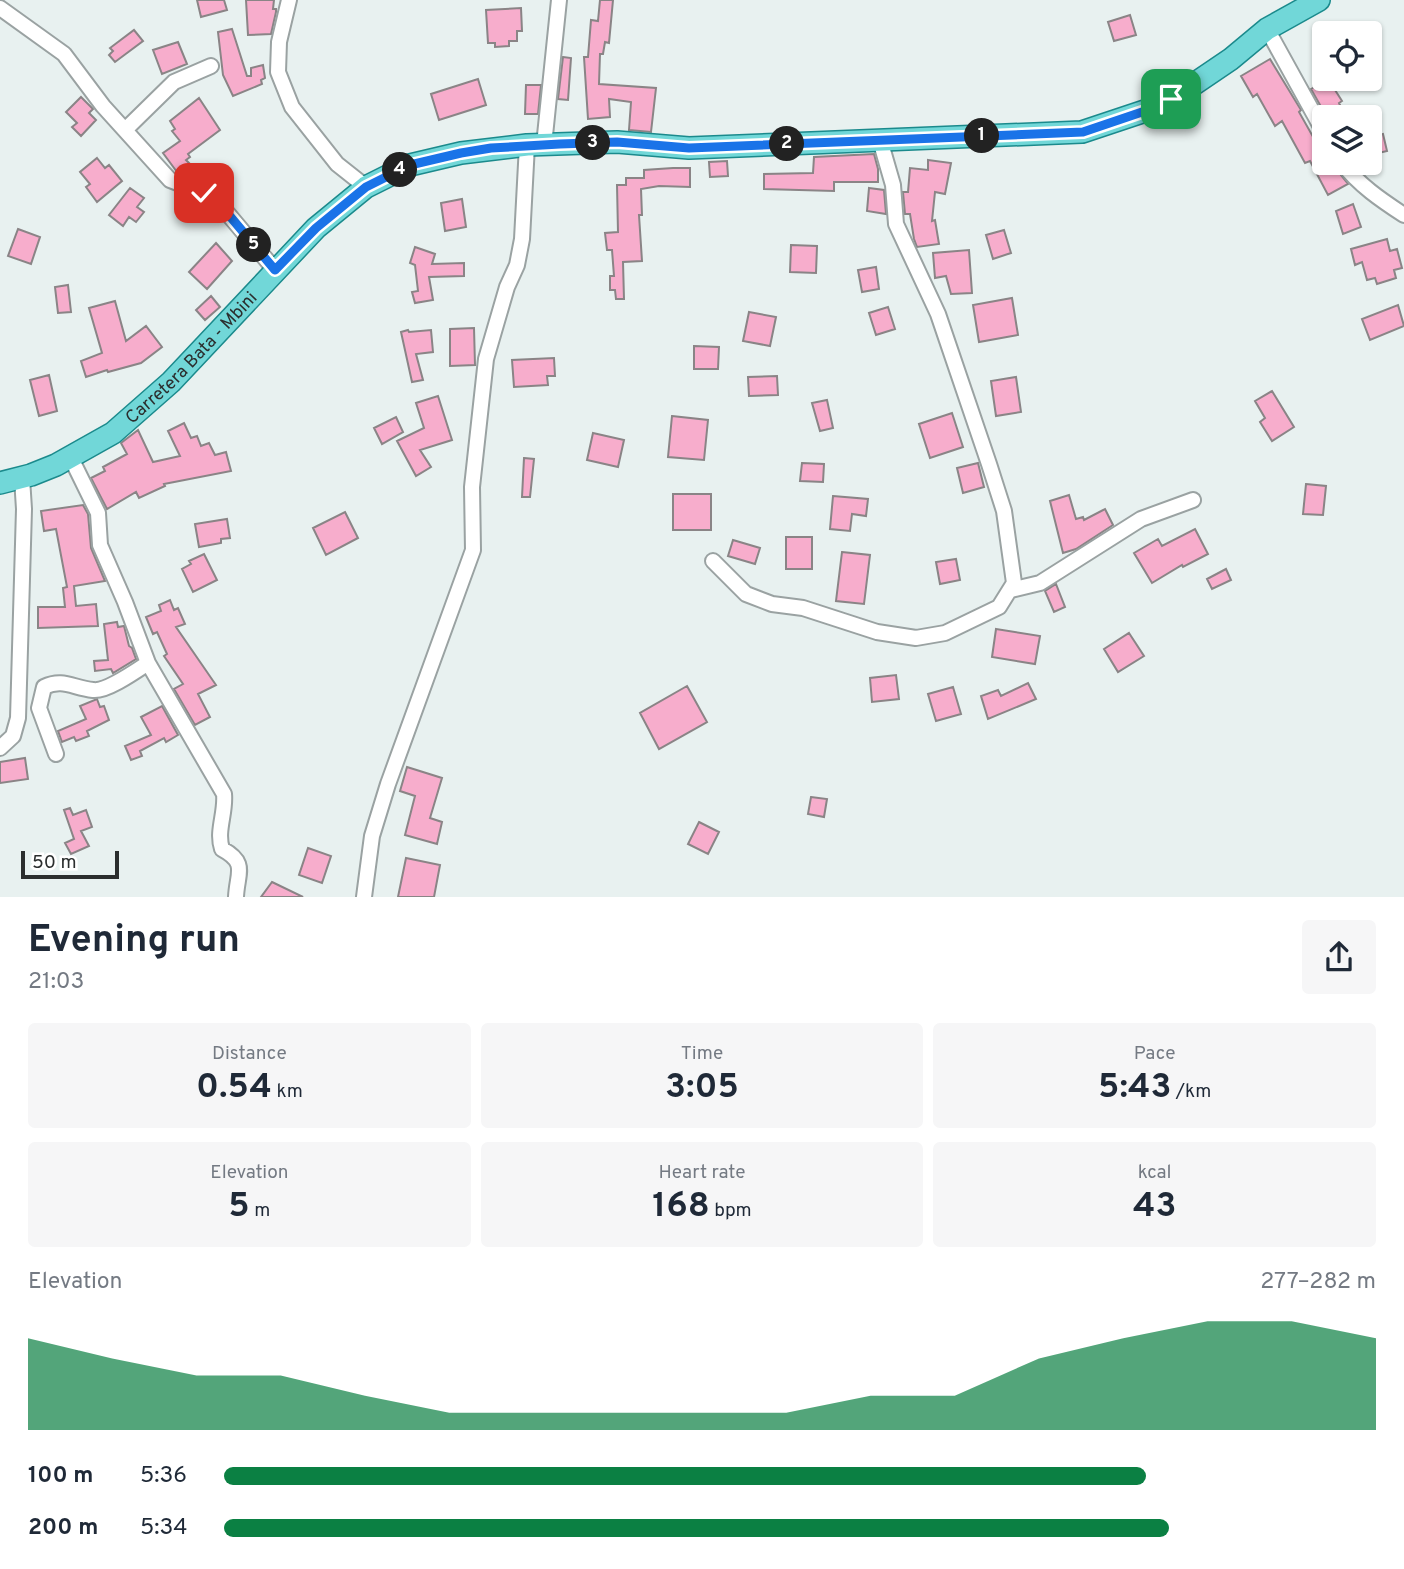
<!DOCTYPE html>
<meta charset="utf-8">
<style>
:root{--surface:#fff;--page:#f6f6f7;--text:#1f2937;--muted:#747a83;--accent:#0b8043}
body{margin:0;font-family:Overpass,sans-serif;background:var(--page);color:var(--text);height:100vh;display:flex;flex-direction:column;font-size:26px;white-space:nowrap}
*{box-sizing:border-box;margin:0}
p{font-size:23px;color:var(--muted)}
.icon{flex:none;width:38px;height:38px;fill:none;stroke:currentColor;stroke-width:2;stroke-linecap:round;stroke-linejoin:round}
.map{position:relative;height:897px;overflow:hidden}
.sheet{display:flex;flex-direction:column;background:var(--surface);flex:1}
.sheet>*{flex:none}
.fabs{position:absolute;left:1312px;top:21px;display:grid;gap:14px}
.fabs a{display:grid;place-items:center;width:70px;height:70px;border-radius:7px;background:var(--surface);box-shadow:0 2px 5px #0004;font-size:35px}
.scale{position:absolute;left:21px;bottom:18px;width:98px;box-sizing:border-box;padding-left:7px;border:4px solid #2b2e2e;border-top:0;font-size:19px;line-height:24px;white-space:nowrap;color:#2b2e2e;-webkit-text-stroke:5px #fff;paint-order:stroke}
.pin{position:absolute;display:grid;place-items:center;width:60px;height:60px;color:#fff;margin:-30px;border-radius:14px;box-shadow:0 4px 10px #0006}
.km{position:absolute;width:35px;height:35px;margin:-18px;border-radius:50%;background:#222;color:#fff;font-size:19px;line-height:35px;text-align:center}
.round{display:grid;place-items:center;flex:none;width:74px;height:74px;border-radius:7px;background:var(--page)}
.summary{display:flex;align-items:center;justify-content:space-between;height:119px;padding:0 28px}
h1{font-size:38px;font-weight:700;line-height:52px}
.stats{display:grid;grid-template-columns:repeat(3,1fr);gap:10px;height:119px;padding:7px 28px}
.stats div{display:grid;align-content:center;border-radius:7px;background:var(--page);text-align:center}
.stats b{font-size:35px;font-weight:700}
.stats small{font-size:19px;font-weight:400}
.stats p{font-size:19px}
.chart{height:196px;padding:14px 28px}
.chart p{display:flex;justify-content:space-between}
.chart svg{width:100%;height:126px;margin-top:7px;fill:var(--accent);opacity:.7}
ul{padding:0 28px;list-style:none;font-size:23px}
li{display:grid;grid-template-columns:112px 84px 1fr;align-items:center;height:52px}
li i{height:18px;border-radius:9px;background:var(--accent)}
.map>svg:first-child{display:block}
.building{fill:#f7adcc;stroke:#8a8486;stroke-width:2}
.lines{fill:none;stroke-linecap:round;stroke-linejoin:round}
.minor-casing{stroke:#9aa2a2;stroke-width:18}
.primary-casing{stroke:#1b8a8c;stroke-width:24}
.minor{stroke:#fff;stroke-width:14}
.primary{stroke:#71d7d8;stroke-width:21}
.route-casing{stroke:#fff;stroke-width:14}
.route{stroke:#1a73e8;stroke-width:9}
.labels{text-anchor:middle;stroke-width:5;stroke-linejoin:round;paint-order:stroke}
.street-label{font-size:18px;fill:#2b2e2e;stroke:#fff}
</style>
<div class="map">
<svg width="1404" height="897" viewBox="0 0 1404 897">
<rect width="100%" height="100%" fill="#e8f1f0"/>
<path class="building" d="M197 0H224L227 10 201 17Z
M246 0H274L273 9H276V12L271 34 248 35Z
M600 0H613L609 43 605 42 603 54H600L599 84 656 88 651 132 629 130 631 102 609 99 610 117 588 119 584 57H588L591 20 598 21Z
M521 8 522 31H517V41H509V46L495 47V43H488L486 10Z
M1130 15 1136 35 1114 41 1108 22Z
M232 29 247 76H251V68L263 65 265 78 261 80 262 84 233 96 223 75 218 32Z
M134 30 143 41 115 62 109 55 113 51 110 48Z
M178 42 187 64 162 74 153 50Z
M563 57 571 58 568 100 558 99Z
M1270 59 1301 110 1299 112 1325 158V163L1329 166 1333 165 1348 184 1328 195 1310 161 1305 163 1282 121 1275 126 1257 94 1253 97 1241 76Z
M478 79 486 105 439 120 431 94Z
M1328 79 1342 101 1339 103 1346 117H1329L1326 111 1324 112 1311 89Z
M526 85H541L538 114H525Z
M81 97 93 109 89 113 96 120 81 136 72 127 77 123 66 112Z
M199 98 220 130 188 154 190 157 186 160 198 172 197 174 202 182 177 172 163 153 180 141 172 131 175 129 170 121Z
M1383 134 1387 151 1370 155V137Z
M874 154 878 169V182H834V191L764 189V174L813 173 814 157Z
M97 158 105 168 109 165 122 181 97 202 86 187 90 184 80 172Z
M928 160 951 163 945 194 935 192 932 221 935 220 939 244 917 247 914 239 910 214H905L903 192H908L910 168 928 170Z
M727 161 728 176 710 177 709 162Z
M673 168H690V187L659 186 641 189 642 215H639L642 261 623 262 624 299H616L615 290H610V276H614L612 250H607L605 233 618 232 617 185H626V178H644V170Z
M130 188 144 198 137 207 144 212 136 222 129 217 123 226 109 215Z
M869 188 884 190 886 214 867 211Z
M462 199 466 227 445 231 441 203Z
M1353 204 1361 227 1343 234 1336 211Z
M18 229 40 237 31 264 8 256Z
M1004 230 1011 253 993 259 986 235Z
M1387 239 1390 251 1397 249 1402 268 1394 270 1396 278 1377 284 1375 278 1367 280 1362 262 1355 265 1351 249Z
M216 243 232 261 207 289 189 272Z
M791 245 817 246 816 273 790 272Z
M415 247 435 254 432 264 464 263V276L429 277 433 300 415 303 412 292 418 291 415 265 410 263Z
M969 250 972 293 951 294 946 276 935 278 933 253Z
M876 267 879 289 862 292 858 270Z
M68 285 71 312 58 313 55 287Z
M211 296 220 307 205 320 196 310Z
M1012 298 1018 335 979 342 973 305Z
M115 301 126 341 146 326 162 347 141 363 108 372 107 370 86 377 81 361 102 353 89 308Z
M1398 305 1404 326 1370 340 1362 319Z
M888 307 895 329 876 335 869 313Z
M749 312 776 317 770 346 743 341Z
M474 328 475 365 450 366V329Z
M408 330 409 332 431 330 433 352 416 354 423 380 412 382 401 332Z
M694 346 719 347 718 369H694Z
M554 358 555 376H547L548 385 514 387 512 360Z
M49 375 57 411 39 416 30 380Z
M777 376 778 395 749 396 748 377Z
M1016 377 1021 412 996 416 991 381Z
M1272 391 1294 427 1272 441 1260 422 1265 418 1255 401Z
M438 396 452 440 420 450 431 467 416 476 397 441 424 428 416 403Z
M827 400 833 428 820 431 812 403Z
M952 413 963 447 930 458 919 424Z
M672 416 708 420 704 460 668 457Z
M396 417 403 432 382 444 374 428Z
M184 423 191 438 197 436 201 446 209 443 215 455 226 452 231 471 164 484 165 486 139 498 136 492 107 509 91 478 105 471 103 467 127 454 121 443 138 430 153 462 180 456 168 431Z
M593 433 624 440 618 467 587 460Z
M524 458 534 459 530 497H522Z
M802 463 824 464 823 482 800 481Z
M978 463 984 487 963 493 957 468Z
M1306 484 1326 486 1323 515 1303 514Z
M673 494H711V530H673Z
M1069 495 1076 519 1083 517 1084 520 1105 509 1113 525 1076 549 1063 553 1050 501Z
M833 496 868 499 866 516 852 514 850 531 830 529Z
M83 505 88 514 91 548 105 581 74 586 76 606 96 604 98 626 38 628V607H65L63 588 67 587 56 529 44 531 41 511Z
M345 512 358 538 326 555 313 528Z
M227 519 230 538 221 539V543L199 547 195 524Z
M1195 529 1208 554 1183 567 1182 565 1152 583 1134 553 1158 539 1162 546Z
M786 537H812V569H786Z
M733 540 760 548 755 564 728 556Z
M842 552 870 555 864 604 836 601Z
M204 554 217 580 193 592 182 569 191 564 189 561Z
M956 559 960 580 940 584 936 562Z
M1226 569 1231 580 1212 589 1207 579Z
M1056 584 1065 607 1054 612 1045 591Z
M170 600 174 610 178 608 185 624 176 627 216 685 198 694 210 717 195 725 174 689 183 684 164 656 167 654 157 632 153 634 146 617 161 611 159 605Z
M117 622 118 627 124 626 129 646 132 648 136 659 113 673 111 669 95 671 94 661 108 660 104 624Z
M996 629 1040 636 1035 664 992 657Z
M1129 633 1144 656 1118 672 1104 649Z
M896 675 899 699 872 702 870 678Z
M1028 683 1036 699 988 719 981 696 998 690 1001 696Z
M687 686 707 722 659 749 640 713Z
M953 687 961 714 936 721 928 694Z
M97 699 100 707 104 706 109 720 87 731 89 736 76 741 74 737 62 742 58 731 86 719 80 706Z
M162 706 178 735 166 742 164 738 140 751 142 756 131 760 125 746 151 735 141 717Z
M25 758 28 779 0 783V762Z
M407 767 442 778 430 818 442 822 437 844 405 835 415 796 400 791Z
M811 797 827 799 824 817 808 814Z
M70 808 73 815 86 810 92 827 81 831 89 846 71 854 65 843 74 839 64 810Z
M699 822 719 832 708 854 688 844Z
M308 848 331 856 322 883 299 875Z
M406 858 440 865 434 897H398Z
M272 882 303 897H261Z"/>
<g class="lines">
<defs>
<path id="minor" d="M289 0 279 42 278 72 292 107 337 164 366 187
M0 8 64 54 103 106 170 180 204 193 218 202 275 270
M1267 29 1325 134
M125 130 174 82 211 66
M544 145 559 0
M1342 163C1359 185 1381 200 1404 215
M71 458 98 513 100 545 125 602 148 663 224 794C226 813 216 831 222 849 248 863 237 873 236 897
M713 561 746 594 772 604 803 608 877 632 916 638 945 633 999 607 1014 583 1004 511 989 464 938 314 896 224 893 185 880 140
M1011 590 1040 583 1141 519 1193 500
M0 748 13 736 18 718 24 509 22 478
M56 754 39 708 44 687C63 678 73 688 93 690 106 692 136 671 148 663
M364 897 372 836 388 784 473 550 472 487 486 359 507 287 517 265 522 239 527 145"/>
<g id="primary">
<path id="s1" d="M0 483 31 475 56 465 113 433 171 382 316 228 366 187 410 165 461 153 527 145 617 142 689 148 1082 132 1145 111 1172 99 1231 59 1267 29 1319 0"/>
</g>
</defs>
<use href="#minor" class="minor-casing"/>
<use href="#primary" class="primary-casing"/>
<use href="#minor" class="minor"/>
<use href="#primary" class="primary"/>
</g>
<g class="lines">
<defs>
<path id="route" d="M204 193 218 202 275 270 316 228 366 187 410 165 461 153 491 148 560 144 617 142 689 148 1083 132 1145 111 1171 99"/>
</defs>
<use href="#route" class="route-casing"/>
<use href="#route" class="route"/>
</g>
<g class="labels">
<g class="street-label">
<text dy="6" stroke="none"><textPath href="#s1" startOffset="233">Carretera Bata - Mbini</textPath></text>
</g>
</g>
</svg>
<div class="fabs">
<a><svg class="icon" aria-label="locate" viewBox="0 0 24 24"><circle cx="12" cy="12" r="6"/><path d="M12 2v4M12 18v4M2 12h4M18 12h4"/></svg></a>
<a><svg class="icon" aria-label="layers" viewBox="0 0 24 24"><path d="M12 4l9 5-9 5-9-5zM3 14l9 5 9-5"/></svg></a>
</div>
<div class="scale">50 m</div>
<div class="pin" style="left:1171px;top:99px;background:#1e9e55"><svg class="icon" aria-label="arrive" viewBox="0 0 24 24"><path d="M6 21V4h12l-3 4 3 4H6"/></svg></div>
<div class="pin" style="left:204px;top:193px;background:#d93025"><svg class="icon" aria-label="check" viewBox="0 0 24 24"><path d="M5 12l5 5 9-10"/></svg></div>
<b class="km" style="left:982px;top:136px">1</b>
<b class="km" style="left:787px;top:144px">2</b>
<b class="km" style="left:593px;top:143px">3</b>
<b class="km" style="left:400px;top:170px">4</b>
<b class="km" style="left:254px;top:245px">5</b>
</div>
<section class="sheet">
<div class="summary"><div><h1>Evening run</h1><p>21:03</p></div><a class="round"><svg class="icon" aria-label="share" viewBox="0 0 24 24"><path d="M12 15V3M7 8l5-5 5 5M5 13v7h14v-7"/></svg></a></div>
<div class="stats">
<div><p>Distance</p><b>0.54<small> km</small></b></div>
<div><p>Time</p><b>3:05</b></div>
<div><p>Pace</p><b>5:43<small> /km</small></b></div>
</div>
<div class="stats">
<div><p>Elevation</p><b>5<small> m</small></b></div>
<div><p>Heart rate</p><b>168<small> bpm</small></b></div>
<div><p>kcal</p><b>43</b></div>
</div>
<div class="chart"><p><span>Elevation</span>277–282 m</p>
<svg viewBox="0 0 160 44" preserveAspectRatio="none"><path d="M0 44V12L10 19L20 25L30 25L40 32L50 38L60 38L70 38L80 38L90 38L100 32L110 32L120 19L130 12L140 6L150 6L160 12V44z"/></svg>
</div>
<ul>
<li><b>100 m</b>5:36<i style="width:80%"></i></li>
<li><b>200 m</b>5:34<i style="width:82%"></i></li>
</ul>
</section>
